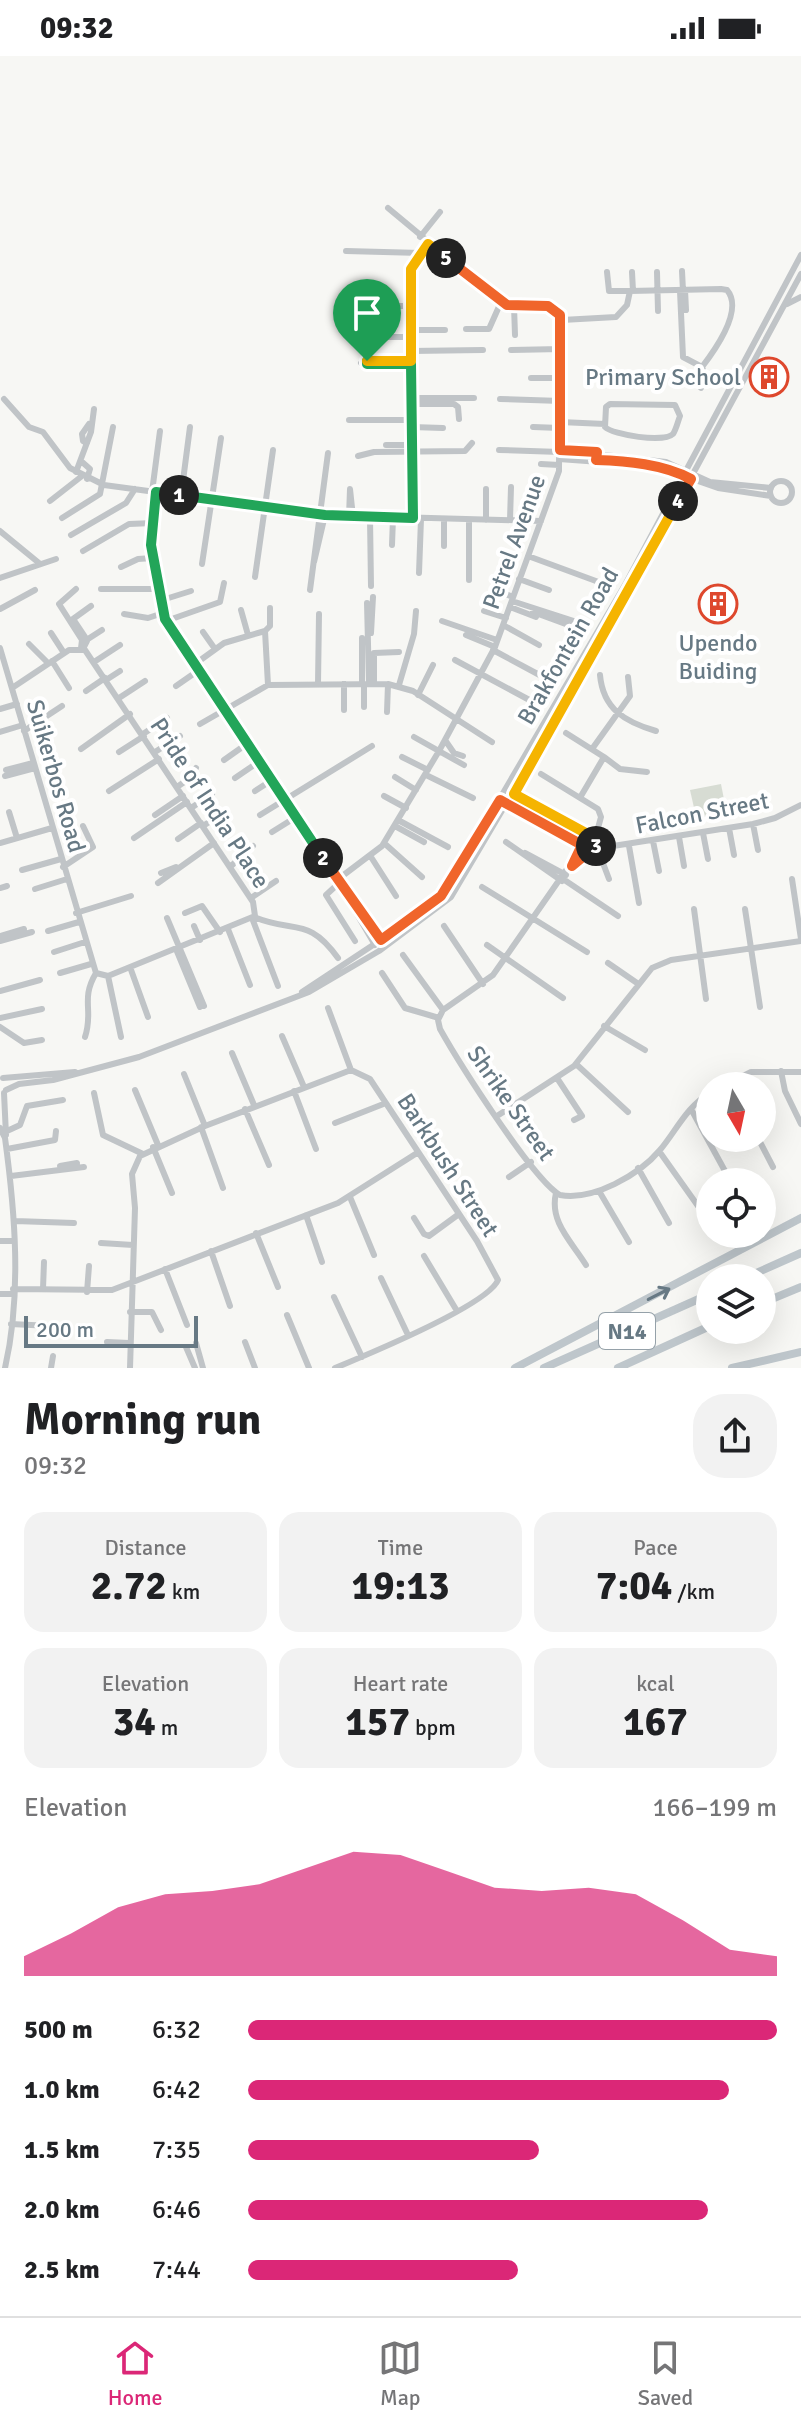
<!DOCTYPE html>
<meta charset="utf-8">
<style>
:root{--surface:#fff;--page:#f2f2f2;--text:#202124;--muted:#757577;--line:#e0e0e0;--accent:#db2777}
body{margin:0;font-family:Signika,sans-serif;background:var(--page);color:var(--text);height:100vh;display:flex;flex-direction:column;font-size:30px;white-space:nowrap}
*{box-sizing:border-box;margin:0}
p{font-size:26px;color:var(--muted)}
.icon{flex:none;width:44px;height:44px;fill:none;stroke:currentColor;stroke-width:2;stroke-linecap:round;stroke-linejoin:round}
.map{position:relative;height:1312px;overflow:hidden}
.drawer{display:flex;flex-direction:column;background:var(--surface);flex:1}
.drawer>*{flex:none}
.needle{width:52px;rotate:171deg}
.buttons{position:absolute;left:696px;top:1016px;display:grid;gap:16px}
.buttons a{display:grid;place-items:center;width:80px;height:80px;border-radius:50%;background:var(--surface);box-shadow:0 8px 32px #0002;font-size:40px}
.scale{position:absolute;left:24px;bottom:20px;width:174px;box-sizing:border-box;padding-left:8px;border:4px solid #677984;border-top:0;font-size:22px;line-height:28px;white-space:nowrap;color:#677984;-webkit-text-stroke:6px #fff;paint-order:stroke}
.pin{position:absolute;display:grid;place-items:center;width:68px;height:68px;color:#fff;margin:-82px -34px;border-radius:50% 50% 50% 0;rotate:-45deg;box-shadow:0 0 8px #0007}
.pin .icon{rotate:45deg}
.km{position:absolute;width:40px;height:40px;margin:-20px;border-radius:50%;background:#222;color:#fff;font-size:22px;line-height:40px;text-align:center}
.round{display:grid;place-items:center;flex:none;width:84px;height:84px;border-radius:32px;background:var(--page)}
.headline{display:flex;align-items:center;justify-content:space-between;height:136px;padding:0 24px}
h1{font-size:44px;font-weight:700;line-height:60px}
.metrics{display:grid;grid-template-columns:repeat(3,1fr);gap:12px;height:136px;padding:8px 24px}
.metrics div{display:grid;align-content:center;border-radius:20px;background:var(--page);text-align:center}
.metrics b{font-size:40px;font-weight:700}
.metrics small{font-size:22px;font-weight:400}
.metrics p{font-size:22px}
.chart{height:224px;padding:16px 24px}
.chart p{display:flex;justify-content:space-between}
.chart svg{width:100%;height:144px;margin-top:8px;fill:var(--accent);opacity:.7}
ul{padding:0 24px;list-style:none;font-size:26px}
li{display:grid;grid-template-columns:128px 96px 1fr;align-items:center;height:60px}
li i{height:20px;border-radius:10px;background:var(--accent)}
.status{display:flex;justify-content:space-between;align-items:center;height:56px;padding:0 40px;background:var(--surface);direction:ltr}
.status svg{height:22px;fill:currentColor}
.dock{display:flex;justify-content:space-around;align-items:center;height:112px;border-top:2px solid var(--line);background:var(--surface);font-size:22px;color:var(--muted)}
.dock a{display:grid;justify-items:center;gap:4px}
.dock .current{color:var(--accent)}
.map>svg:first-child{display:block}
.green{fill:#d7dcd3}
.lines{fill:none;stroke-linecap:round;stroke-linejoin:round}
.minor{stroke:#c0c4c7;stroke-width:6}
.highway{stroke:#bec6cb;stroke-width:8}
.oneway{stroke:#677984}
.split-1-casing{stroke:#fff;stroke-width:16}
.split-2-casing{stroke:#fff;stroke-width:16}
.split-3-casing{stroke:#fff;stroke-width:16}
.split-4-casing{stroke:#fff;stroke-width:16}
.split-5-casing{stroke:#fff;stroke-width:16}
.split-6-casing{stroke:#fff;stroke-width:16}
.split-1{stroke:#22a559;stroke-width:10}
.split-2{stroke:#22a559;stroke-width:10}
.split-3{stroke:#f0652b;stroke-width:10}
.split-4{stroke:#f5b400;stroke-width:10}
.split-5{stroke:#f0652b;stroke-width:10}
.split-6{stroke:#f5b400;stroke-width:10}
.labels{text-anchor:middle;stroke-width:8;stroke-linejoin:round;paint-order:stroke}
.shield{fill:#fff;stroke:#95a1a9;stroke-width:2}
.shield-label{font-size:22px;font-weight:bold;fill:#677984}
.poi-label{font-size:24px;fill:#677984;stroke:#fff;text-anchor:end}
.street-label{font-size:24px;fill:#677984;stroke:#fff}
</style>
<div class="status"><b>09:32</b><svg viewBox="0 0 49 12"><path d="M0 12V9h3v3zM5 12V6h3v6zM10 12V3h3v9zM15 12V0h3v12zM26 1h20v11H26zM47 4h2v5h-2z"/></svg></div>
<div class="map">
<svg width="801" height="1312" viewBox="0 0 801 1312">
<rect width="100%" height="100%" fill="#f7f7f4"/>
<path class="green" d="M721 728 727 759 697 765 690 734Z"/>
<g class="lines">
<path class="minor" d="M420 181 440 156
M346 195 421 197
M682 215 683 235
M607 216 609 235H630
M632 216 633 235
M657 216 658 255
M685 234 686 254
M787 248 801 241
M514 250 515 279
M562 264 616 261 627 249 630 235 721 233 727 234C744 254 715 294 702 311L683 301 680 235
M466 273H489L501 246
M411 274H445
M371 276 372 250H411
M381 281H411
M511 294 561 293
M411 295 483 294
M364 304 367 307 364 310 361 307Z
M367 305H411
M531 322H561
M701 332 705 320 702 311
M412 342H474
M4 343 29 371 43 376 70 412 104 429 325 459 541 465
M500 343 561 345
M412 348H454L458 351 459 363
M610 348 675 349 680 360C678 365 676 374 673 378 664 387 613 379 605 371L606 351Z
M349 364H412
M560 366 605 368
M412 371 443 372
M533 371 560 372
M87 387 83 385 82 378 89 368
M386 389H412
M499 394 560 396
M560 394 666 406 710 426 771 432
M358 400 374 396 465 395 472 387
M559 403 655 410 718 432 771 440
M81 405 90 413 87 423
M541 408 559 409
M76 416 91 376 94 353
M770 436a11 11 0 1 1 22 0a11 11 0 1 1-22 0Z
M152 436 160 375
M156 436 151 489 165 563 337 824 375 889
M181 440 190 371
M50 445 82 420
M349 461 350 433 353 461
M62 462 100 438 113 371
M370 462 371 530
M413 462 410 216 428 188
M444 463V490
M486 464V433
M510 464 511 431
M0 475 39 507
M71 479 126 447 135 433
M392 489 393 462
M83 495 129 468 153 467
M528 500 604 528
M314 506 325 459
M202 508 221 382
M121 511 138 503 152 502
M419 517 421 463
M255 521 273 394
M0 522 56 503
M519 523 549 534
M469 524V464
M76 533 59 548 82 584 81 592
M101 533H157
M310 534 328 397
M495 534 513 541
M159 545 191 535
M512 545 580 567
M367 547 369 628
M510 551 536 561
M0 553 35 534
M241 554 248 579
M484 555 506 562
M533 556 571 570
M124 558 148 562 163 557
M166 565 220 546 224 527
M442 565 497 584
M503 569 539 589
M265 575 268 629
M265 575 270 570V552
M203 576 215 593
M51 577 64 597
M371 577 373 541
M466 579 495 591
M85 581 73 563 91 550
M362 582V628
M29 588 48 607
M0 592 96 917 108 920 255 860 253 846 85 594H69L12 632
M83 593 88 583 102 574
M493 594 547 623
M455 604 535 647
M52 605 69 632
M94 606 120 589
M195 608 224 587 265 575
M600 619C603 653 625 666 656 675
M106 624 120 615
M318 628 319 558
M374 628V597L399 596
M399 629 414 578 416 555
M176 630 199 614
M86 635 105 622
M418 639 433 609
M119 642 145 625
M364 651V628
M0 653 17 648
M344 654V628
M387 656 388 628
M200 668 268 629 388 628 413 635 492 686
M24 675 62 650
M0 676 23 669
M566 677 604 701 581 740
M143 678 167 662
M414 681 464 709
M445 684 454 697 463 700
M81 693 130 658
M592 693 630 640 628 621
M119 696 144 680
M155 696 180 680
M402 701 428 714
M604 701 620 713 647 716
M224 704 248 687
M6 714 33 707
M541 718 598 753 601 761 595 783
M426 719 473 742
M5 720 35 712
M395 721 416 734
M235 722 260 705
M177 731 190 722 196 712
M109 735 159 703
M255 735 272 724
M512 737 588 780
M384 740 406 752
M506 747 573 782 586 794 594 793 596 785 586 781 582 789
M191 752 212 738
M9 756 17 782
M155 759 183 740
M260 759 372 690
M398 764 448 791
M753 768 758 794
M203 770 220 759
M395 770 424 786
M729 772 734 799
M272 776 296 761
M703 777 708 803
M679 781 684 810
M134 782 187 746
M178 783 201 767
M653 785 659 815
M506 786 562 825
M0 787 52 772
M384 787 422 821
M629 790 639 847
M594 793 753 768 775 762 801 749
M598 794 609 823
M525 797 566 819
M371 801 396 840
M63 811 93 791 83 770
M230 811 253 790
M22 814 61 803
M161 817 176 811
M563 823 618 860
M792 823 801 883
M337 824 382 790 439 695 495 591 559 415 560 259C544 242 521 256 501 246L388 152
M158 827 214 787
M339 827 326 839 355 885
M341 830 382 884
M482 831 587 896
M0 832 7 830
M35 833 67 823
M251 842 276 825
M694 853 706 943
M745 853 760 951
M76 857 131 840
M185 857 202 850 220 876
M254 861C295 878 308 860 338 902
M167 862 204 950
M252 862 278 930
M194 870 200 884
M444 870 483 928
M228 873 250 929
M48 875 79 866
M0 880 24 873
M0 885 32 876
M487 889 563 942
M176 893 200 951
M54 896 85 886
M403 899 443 954
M608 907 637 927
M130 911 148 961
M60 917 91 908
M382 917 405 952 439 962
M108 920 121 981
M0 935 40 924
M302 936 423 856 448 831 626 527 801 199
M328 952 351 1014
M443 954 438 964 440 973C458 1005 533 1124 560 1139 593 1145 639 1119 660 1094 676 1075 687 1050 710 1037
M443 954 493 919 583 790
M0 962 42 953
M604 970 645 994
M0 971 24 987 42 984
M282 980 304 1031
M85 981C94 954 80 944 96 917
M232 997 254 1049
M576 1008 628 1056
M781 1015 785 1035 801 1068
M184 1018 205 1070
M3 1022 75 1016
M557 1022 582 1060 574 1064
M723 1030 751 1016H801
M6 1034 19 1028 53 1024 139 1001 309 936 379 895 451 841 608 575 801 218
M135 1034 158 1089
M294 1035 316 1093
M4 1037 6 1079
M94 1037 103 1079 143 1098
M245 1053 269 1109
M691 1053 731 1126
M497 1060 574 1010 652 912 671 904 801 885
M335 1067 386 1047
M201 1071 223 1132
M0 1072 5 1082C15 1156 22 1238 5 1312
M7 1075 20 1069 27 1050 63 1044
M758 1082 773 1111
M153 1091 172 1137
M7 1093 55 1084 56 1075
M659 1095 698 1150
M60 1110 77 1107
M638 1112 669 1167
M11 1120 84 1111
M509 1121 531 1106
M599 1135 629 1186
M556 1137C549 1166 572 1186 586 1209
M350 1141 374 1199
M306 1159 322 1206
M414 1162 424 1178 429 1180 459 1158
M15 1165 74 1167
M256 1177 278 1231
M0 1185H14
M101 1187 133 1189
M211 1195 230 1250
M424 1200 457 1255
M165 1213 187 1269
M381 1222 408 1279
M13 1233 112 1234 338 1147 417 1097
M43 1233 44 1206
M87 1236 89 1210
M0 1238H12
M334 1241 362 1301
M130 1256H152L161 1274
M287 1259 309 1312
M11 1268 51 1270
M107 1286 129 1287
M245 1286 255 1312
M196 1287 203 1312
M186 1291 195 1312
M51 1312 53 1300
M130 1312 135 1152 132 1118 140 1100 205 1070 351 1014 370 1023 477 1185 498 1224C488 1249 364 1300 335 1312"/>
<path class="highway" d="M745 1222 801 1197
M762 1247 801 1231
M515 1312 801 1162
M544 1312 710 1238
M618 1312 710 1270
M732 1312 801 1296"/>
</g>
<defs><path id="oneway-shaft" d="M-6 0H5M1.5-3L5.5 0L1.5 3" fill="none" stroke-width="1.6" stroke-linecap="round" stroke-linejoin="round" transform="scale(2)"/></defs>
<use class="oneway" href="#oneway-shaft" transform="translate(659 1238) rotate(-27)"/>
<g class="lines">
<defs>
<path id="split-1" d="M179 439 325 459 413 462 411 308H367V305"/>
<path id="split-2" d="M179 439 156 436 151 489 165 563 323 802"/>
<path id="split-3" d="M323 802 381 884 441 840 500 744 582 789 572 810 596 790"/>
<path id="split-4" d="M596 790 593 781 514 738 678 445"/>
<path id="split-5" d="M446 202 507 249 548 250 560 259V394L597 396 596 404C627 405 663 408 691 423L678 445"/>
<path id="split-6" d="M367 305H411V213L428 188 446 202"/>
</defs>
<use href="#split-1" class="split-1-casing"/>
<use href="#split-2" class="split-2-casing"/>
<use href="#split-3" class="split-3-casing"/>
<use href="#split-4" class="split-4-casing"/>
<use href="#split-5" class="split-5-casing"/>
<use href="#split-6" class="split-6-casing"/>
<use href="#split-1" class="split-1"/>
<use href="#split-2" class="split-2"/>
<use href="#split-3" class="split-3"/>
<use href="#split-4" class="split-4"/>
<use href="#split-5" class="split-5"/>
<use href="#split-6" class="split-6"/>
</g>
<defs>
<symbol id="building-ring" viewBox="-11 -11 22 22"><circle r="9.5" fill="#fff" stroke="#de482d" stroke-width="1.5"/><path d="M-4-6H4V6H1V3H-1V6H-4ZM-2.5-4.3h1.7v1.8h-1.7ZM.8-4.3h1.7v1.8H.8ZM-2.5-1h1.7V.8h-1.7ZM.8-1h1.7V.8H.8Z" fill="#de482d"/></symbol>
</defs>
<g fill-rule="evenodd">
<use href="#building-ring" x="747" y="299" width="44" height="44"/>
<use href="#building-ring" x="696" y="526" width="44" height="44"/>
</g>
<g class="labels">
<rect class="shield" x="599" y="1257" width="56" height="36" rx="6"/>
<g class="shield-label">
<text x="627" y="1283">N14</text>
</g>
<g class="poi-label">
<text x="741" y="329">Primary School</text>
<text x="718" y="595" text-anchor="middle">Upendo<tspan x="718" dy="28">Buiding</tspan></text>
</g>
<g class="street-label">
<text transform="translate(514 486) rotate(-70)" y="8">Petrel Avenue</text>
<text transform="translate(568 590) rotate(-60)" y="8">Brakfontein Road</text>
<text transform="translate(56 720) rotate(74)" y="8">Suikerbos Road</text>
<text transform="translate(210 747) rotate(57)" y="8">Pride of India Place</text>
<text transform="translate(702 757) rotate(-11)" y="8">Falcon Street</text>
<text transform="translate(511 1047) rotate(55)" y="8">Shrike Street</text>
<text transform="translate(448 1109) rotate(57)" y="8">Barkbush Street</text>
</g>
</g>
</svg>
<div class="buttons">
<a><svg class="needle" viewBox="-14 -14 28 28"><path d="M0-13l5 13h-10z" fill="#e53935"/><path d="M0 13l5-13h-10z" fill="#757577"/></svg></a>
<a><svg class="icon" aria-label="locate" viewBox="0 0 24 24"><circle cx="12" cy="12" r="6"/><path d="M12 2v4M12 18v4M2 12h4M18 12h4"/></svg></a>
<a><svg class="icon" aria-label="layers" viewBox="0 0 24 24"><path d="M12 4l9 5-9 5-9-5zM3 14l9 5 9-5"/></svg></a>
</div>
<div class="scale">200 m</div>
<div class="pin" style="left:367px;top:305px;background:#1e9e55"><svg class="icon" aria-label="arrive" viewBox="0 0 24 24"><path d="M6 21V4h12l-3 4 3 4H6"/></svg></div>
<b class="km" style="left:179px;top:439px">1</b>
<b class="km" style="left:323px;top:802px">2</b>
<b class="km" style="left:596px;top:790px">3</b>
<b class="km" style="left:678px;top:445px">4</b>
<b class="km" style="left:446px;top:202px">5</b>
</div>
<section class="drawer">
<div class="headline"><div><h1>Morning run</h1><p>09:32</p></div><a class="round"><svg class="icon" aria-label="share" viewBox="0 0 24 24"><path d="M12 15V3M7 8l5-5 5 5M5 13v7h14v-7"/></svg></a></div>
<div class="metrics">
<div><p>Distance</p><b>2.72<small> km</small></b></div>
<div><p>Time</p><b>19:13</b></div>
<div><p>Pace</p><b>7:04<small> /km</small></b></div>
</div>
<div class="metrics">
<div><p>Elevation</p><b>34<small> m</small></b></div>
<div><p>Heart rate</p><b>157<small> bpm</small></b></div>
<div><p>kcal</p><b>167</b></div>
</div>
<div class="chart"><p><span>Elevation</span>166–199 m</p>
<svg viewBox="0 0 160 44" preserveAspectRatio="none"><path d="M0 44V38L10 31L20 23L30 19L40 18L50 16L60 11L70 6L80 7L90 12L100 17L110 18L120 17L130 19L140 27L150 36L160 38V44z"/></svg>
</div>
<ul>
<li><b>500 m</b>6:32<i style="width:100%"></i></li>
<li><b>1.0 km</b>6:42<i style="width:91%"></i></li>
<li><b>1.5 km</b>7:35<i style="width:55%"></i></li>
<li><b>2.0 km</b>6:46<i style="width:87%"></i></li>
<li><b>2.5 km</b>7:44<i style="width:51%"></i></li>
</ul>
</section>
<nav class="dock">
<a class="current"><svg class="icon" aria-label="home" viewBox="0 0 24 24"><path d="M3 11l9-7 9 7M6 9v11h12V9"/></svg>Home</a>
<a><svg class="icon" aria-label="map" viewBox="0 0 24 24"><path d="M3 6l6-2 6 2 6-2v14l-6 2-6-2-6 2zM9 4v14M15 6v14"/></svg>Map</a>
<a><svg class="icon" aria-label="saved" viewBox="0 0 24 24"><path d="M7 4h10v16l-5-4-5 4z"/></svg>Saved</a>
</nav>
